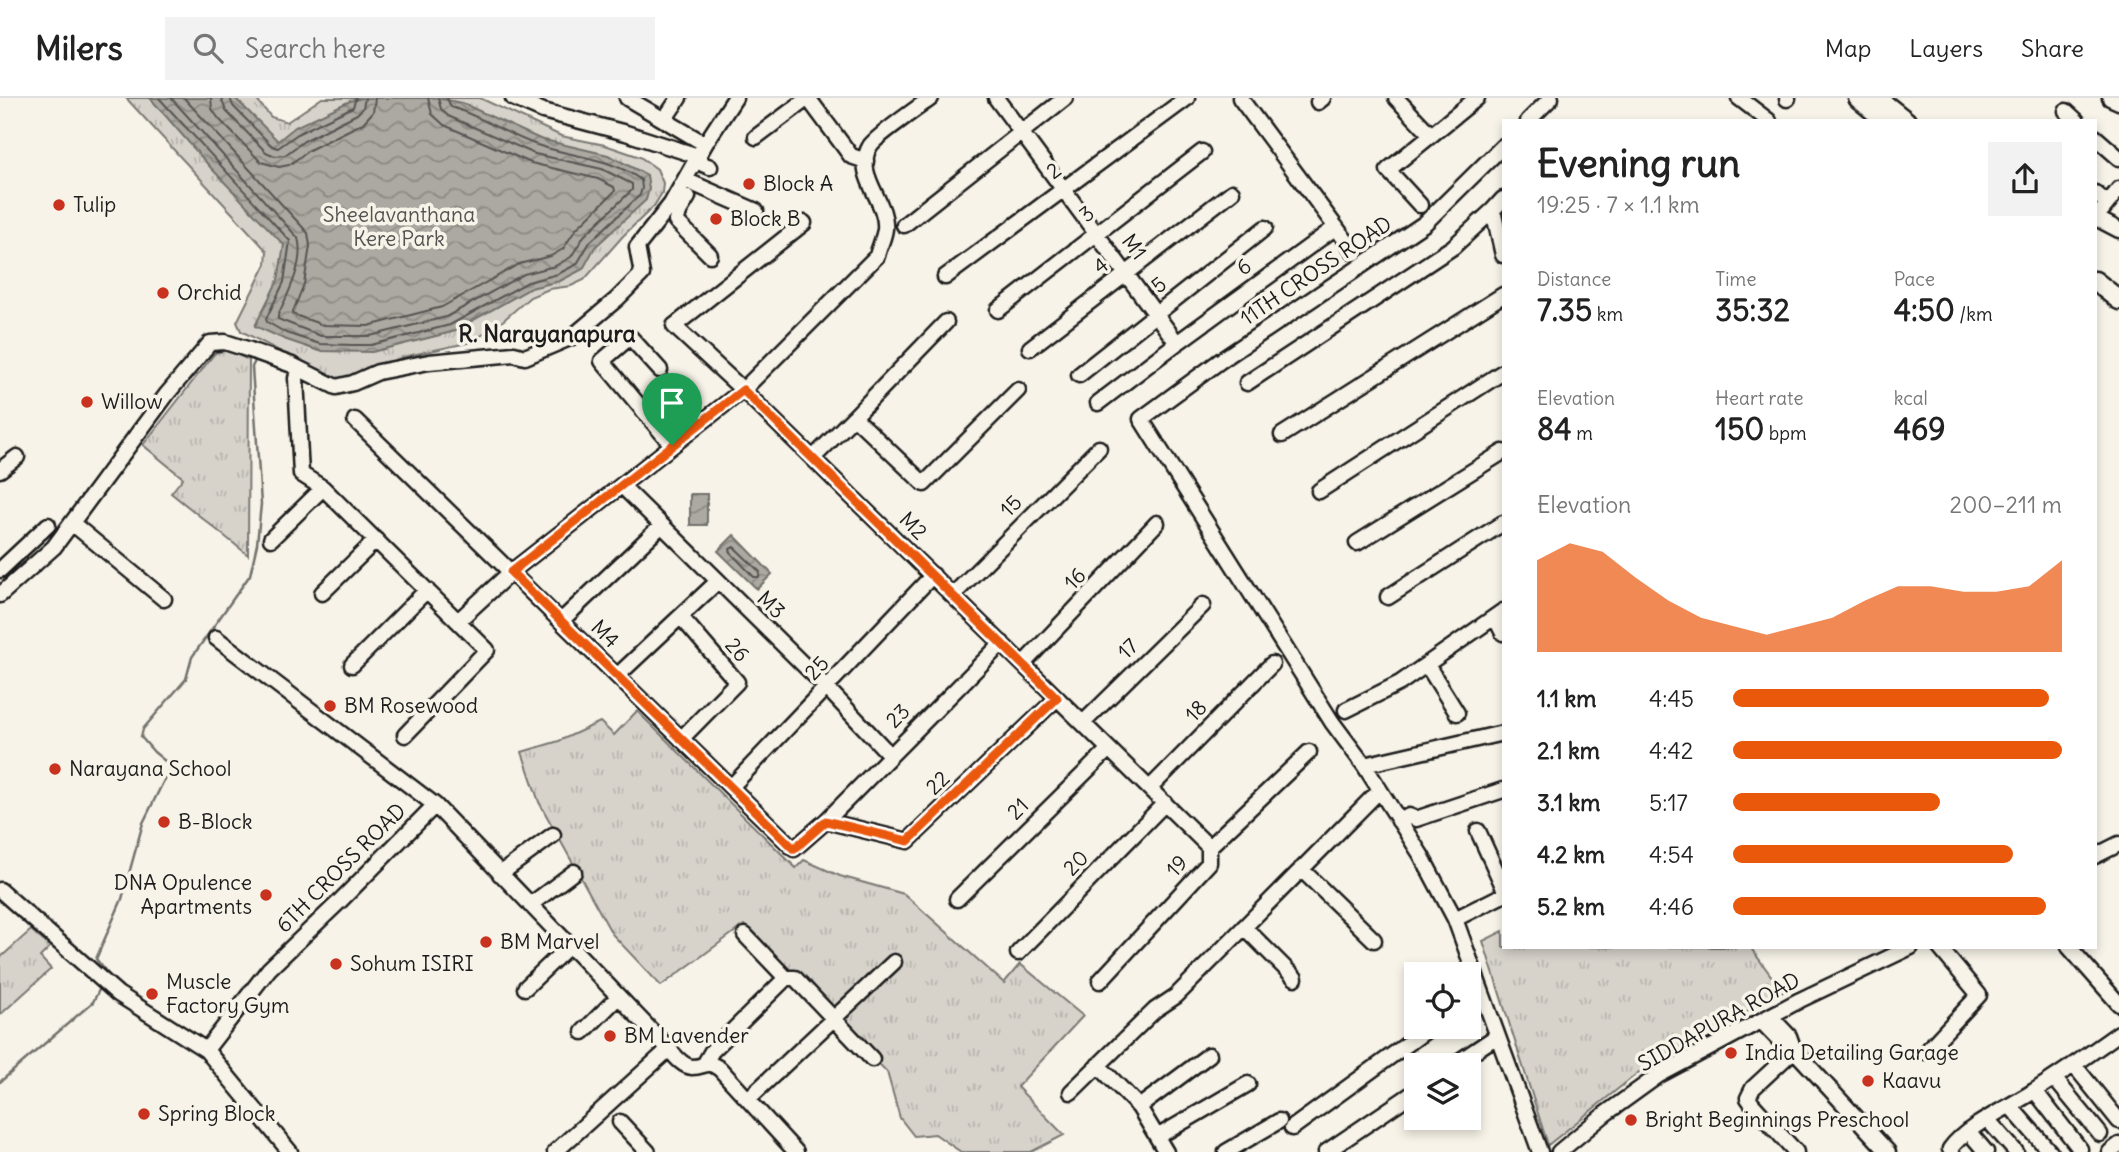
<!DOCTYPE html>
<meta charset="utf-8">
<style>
:root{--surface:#fff;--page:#f2f2f2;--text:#222;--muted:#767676;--line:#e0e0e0;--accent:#ea580c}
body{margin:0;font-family:Delius,sans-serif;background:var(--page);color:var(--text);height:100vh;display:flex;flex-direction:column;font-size:26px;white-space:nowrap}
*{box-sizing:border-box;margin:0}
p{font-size:23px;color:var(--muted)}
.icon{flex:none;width:38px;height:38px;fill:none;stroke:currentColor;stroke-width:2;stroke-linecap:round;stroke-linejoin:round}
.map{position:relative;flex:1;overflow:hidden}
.sheet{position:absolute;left:1502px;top:21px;width:595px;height:830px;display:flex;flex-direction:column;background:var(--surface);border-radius:0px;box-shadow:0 4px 10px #0003}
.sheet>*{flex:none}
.tools{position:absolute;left:1404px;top:864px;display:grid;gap:14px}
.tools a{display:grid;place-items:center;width:77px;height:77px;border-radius:0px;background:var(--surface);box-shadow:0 4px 10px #0003;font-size:35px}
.pin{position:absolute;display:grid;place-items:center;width:60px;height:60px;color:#fff;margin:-72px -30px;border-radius:50% 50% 50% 0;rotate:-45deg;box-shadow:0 0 7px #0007}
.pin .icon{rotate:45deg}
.round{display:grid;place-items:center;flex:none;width:74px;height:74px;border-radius:0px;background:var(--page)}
.summary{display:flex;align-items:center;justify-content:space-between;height:119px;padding:0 35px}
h1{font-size:38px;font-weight:700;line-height:52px}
.figures{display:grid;grid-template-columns:repeat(3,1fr);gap:10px;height:119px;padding:7px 35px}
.figures div{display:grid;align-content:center}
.figures b{font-size:30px;font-weight:700}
.figures small{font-size:19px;font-weight:400}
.figures p{font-size:19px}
.chart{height:196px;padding:14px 35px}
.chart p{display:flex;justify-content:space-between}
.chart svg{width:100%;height:126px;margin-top:7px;fill:var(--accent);opacity:.7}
ul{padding:0 35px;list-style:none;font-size:23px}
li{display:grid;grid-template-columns:112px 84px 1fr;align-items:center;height:52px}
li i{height:18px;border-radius:9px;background:var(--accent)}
header{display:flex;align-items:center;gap:42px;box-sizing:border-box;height:98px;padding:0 35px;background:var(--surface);border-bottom:2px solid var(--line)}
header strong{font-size:33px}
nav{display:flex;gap:38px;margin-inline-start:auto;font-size:24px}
.search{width:490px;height:63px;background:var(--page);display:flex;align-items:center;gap:18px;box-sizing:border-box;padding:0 24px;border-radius:0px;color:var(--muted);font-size:26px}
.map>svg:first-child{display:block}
.grass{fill:url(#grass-tufts);stroke:#7a7874;stroke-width:2}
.water{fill:url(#water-waves);stroke:#72716c;stroke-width:2}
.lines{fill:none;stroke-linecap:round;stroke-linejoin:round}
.shore{stroke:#565452;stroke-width:2}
.stream{stroke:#72716c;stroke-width:2.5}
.minor-casing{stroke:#1c1c1c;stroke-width:19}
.major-casing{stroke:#1c1c1c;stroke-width:23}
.minor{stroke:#f7f3e8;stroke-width:14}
.major{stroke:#f7f3e8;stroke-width:18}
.route-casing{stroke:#fff;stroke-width:14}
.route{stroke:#ea580c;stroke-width:9}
.poi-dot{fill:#c8321e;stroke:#f7f3e8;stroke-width:2.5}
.labels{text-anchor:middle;stroke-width:7;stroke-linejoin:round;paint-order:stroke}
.street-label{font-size:21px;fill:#1c1c1c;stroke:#f7f3e8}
.poi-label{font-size:21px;fill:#1c1c1c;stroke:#f7f3e8;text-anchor:start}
.park-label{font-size:21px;fill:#545351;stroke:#f7f3e8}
.neighbourhood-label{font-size:23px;font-weight:bold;fill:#1c1c1c;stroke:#f7f3e8}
</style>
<header>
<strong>Milers</strong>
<div class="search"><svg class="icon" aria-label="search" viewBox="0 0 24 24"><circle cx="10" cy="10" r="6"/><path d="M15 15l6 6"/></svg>Search here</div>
<nav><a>Map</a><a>Layers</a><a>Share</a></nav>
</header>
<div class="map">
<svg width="2119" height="1054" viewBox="0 0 2119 1054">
<defs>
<pattern id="grass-tufts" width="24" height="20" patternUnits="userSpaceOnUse" patternTransform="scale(1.75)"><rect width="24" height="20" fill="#d7d3cb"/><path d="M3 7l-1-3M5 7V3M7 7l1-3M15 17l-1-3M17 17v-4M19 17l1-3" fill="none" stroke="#b8b5ae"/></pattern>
<pattern id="water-waves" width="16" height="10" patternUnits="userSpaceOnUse" patternTransform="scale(1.75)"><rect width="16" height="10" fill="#aca9a2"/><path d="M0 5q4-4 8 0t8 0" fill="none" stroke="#8b8983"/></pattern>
</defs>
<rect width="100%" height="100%" fill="#f7f3e8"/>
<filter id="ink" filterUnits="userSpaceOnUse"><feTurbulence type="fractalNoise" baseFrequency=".0143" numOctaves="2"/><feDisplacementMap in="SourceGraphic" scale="14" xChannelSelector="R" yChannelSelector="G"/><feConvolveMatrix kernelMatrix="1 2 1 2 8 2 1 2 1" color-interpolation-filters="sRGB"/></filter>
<g filter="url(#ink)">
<path class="grass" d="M126 0H255L271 19 287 24 322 0H480L561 38 605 47 640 59 657 71 663 85 662 95 654 108 623 138 584 182 571 188 549 191 530 199 498 227 471 244 403 259 370 274 337 283 241 233 237 224 266 166 267 153Z
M227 252 249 262 248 457 171 395 183 380 143 347 215 255Z
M637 613 796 770 804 762 840 778 904 796 1004 885 1020 866 1083 918 1017 989 1064 1037 1031 1054H961L935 1036 914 1038 900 1020 887 974 744 827 661 888 612 836 539 704 522 654 559 643 600 624 614 637Z
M31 832 50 849 40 859 51 871 0 917V860Z
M1503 833V849H1750L1783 894 1649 966 1548 1047 1483 843Z"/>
<path class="water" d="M150 0H235L278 43 295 29 350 3 362 0H436L462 5 540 41 608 57 647 77 649 91 646 102 595 149 583 171 560 183 531 190 452 234 372 254 319 253 284 241 255 228 278 182 284 147 211 70Z
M690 396H707V427H690Z
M734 437 772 476 757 491 718 453Z"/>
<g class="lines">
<path class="shore" d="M159 0 290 143 284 184 266 221 267 224 286 235 320 246 352 247H371L450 227 528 184 558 176 577 166 590 144 640 97 642 90 641 82C610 59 572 59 537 47 507 37 481 18 451 9L447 0
M171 0 298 140C305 164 288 196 278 217V221L321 238H370L446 219 524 176 555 168 571 159 584 138 632 92V86L602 71 535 56 448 18 441 11 438 0
M184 0 308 135 310 148 304 186 292 216 323 227 368 228 442 209 519 166 551 158 563 151 576 131 615 93 614 89 598 81 531 65 444 27 432 16 428 0
M211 0 212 11 219 21 261 64 279 69 289 67 309 52 363 25 373 14 375 0
M221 0 226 13 266 54 275 58 285 57 304 43 357 16 363 10 365 0
M230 0 233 8 272 48 278 50 299 35 353 9 356 0
M734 449 760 474 759 479H754L731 455 730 451Z"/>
<path class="stream" d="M106 879 108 876 96 861 122 801 143 725 171 668 154 654 141 639 143 631 186 581 192 559 250 477 257 446 261 406 252 269 256 261
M0 984 93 904 101 888"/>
<defs>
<path id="minor" d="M513 0 543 13 626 35 698 58 703 66 710 69
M627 0 705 46
M808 0 851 58 866 63
M931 0C920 8 875 39 870 48 853 77 888 103 885 131 884 140 879 149 877 158L743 292 1209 749
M996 0 1177 245 1098 305
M1240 0 1355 155
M1396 0 1431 37
M1739 0 1769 23
M2110 0 2119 4
M1787 1 1788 0
M1318 4 1323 0
M2066 13 2077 23
M664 22 679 0
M1528 23 1551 0
M756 39 808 0
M2095 39 2119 60
M1503 48 1425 125 1220 263 1141 321 1332 624 1364 667 1421 757 1455 821 1540 1054
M685 82 756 113
M2095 95 2107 105
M1503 101 1493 112 1503 157
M671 106 680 112 676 123 710 157
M1420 107 1388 72 1477 0
M680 112 688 99
M2096 120 2119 132
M2095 121 2119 91
M904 127 1065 0
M945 179 1187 0
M998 212 1202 54
M1177 245 1336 129
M1030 250 1232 94
M660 272 630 239 602 263 672 347
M1079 277 1265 130
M296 280 301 376 323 390 487 552 405 637
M1247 285 1453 149 1493 112
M854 319 946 224
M355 322 794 751 826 723 1002 545
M1282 337 1503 197
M813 360 854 319 924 386 1018 292
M0 372 17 359
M622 388 827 590 890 657
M1319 393 1503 274
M72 425 164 501
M271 441 323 390
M1357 445 1503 354
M0 472 48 427
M322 495 376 442
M0 497 54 449 167 296 210 245 225 244 250 252 292 267 336 289 353 285 378 274 429 264 514 256 525 259 572 239 617 201 642 176 637 149 671 106 705 46 735 0
M953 497 1099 350
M1388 499 1503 425
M681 519 737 584 681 641
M1495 519 1503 535
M458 523 511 474 743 292 674 228 804 125
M561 523 661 428
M216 540 435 707
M1023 566 1157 425
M352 567 427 492
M1427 567 1457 615
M617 578 717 484
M1346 612 1400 585 1503 513
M1083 625 1203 507
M1364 667 1503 635
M731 689 933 477
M1150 690 1272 566
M826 723 908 743 1057 600
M1399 723 1409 718 1416 721 1503 692
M1478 733 1503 788
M2095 758 2119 746
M1301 771 1374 842
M500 776 553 737
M0 792 118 896 206 952 290 1054
M957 801 1109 651
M530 807 574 774
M1455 821 1503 797
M1244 829 1295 880
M745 837 786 880
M2069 849 2119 906
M1018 855 1165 705
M1100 883 1209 765V749L1309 654
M525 890 569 848
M1468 902 1481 893
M1770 918 1789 938 1794 952
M1761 923 1782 945 1794 952 1888 1054
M583 934 618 899
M669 951C675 958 682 968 692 969 706 969 706 961 720 971L796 1054
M206 952 269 871 339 804 435 707 669 951 555 1054
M1794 952 1753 990 1748 1000 1753 1007 1796 1054
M1926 954 1979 897 1939 849
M705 965 712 953 786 880H795L872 961
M1098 967 1139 1009 1166 1054
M2074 967 2119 1023
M1452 968 1497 938
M2054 980 2100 1036
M2035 993 2080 1051
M1071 994 1155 912 1176 898 1373 699
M748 1001 894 864
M2010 1008 2050 1054
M1139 1009 1209 957
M1988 1022 2016 1054
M620 1024 648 1054
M1292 1030 1431 929
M1968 1033 1986 1054
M1157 1039 1248 986
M1226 1054 1279 1023
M1326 1054 1416 993
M1559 1054 1605 1016 1659 977 1800 902 1911 849
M1952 1054 1950 1051C1966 1028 2010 1009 2034 993 2063 975 2091 955 2119 935
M2110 1054 2119 1047"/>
<path id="major" d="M1858 0 1886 23
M1877 0 1906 23
M2095 183 2119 202"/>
</defs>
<use href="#minor" class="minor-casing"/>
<use href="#major" class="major-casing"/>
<use href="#minor" class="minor"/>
<use href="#major" class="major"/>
</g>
</g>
<g class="lines" filter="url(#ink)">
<defs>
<path id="route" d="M743 292 1057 600 908 743 826 723 794 751 511 474Z"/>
</defs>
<use href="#route" class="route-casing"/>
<use href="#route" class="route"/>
</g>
<g class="poi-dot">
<circle cx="749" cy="86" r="7"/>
<circle cx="59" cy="107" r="7"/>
<circle cx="716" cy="121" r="7"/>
<circle cx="163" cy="195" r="7"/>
<circle cx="87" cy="304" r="7"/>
<circle cx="330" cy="608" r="7"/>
<circle cx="55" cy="671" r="7"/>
<circle cx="164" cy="724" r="7"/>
<circle cx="266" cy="797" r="7"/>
<circle cx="486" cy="844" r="7"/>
<circle cx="336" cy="866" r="7"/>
<circle cx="152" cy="896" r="7"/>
<circle cx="610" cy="938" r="7"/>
<circle cx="1731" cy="955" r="7"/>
<circle cx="1868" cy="983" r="7"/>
<circle cx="144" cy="1016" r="7"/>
<circle cx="1631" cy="1022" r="7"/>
</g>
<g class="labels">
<g class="street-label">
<text transform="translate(1054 73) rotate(-37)" y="7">2</text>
<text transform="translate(1087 116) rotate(-38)" y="7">3</text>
<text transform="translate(1134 149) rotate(53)" y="7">M1</text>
<text transform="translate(1101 168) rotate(-38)" y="7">4</text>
<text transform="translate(1244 169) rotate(-37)" y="7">6</text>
<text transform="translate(1316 173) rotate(-34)" y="7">11TH CROSS ROAD</text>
<text transform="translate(1159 187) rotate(-38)" y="7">5</text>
<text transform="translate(1011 408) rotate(-45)" y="7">15</text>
<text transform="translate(913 428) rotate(45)" y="7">M2</text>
<text transform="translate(1075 481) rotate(-46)" y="7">16</text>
<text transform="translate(771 507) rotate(44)" y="7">M3</text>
<text transform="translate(605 536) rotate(45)" y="7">M4</text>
<text transform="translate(1128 551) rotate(-44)" y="7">17</text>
<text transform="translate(737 552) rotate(49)" y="7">26</text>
<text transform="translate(817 570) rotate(-47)" y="7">25</text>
<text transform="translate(1196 613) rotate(-46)" y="7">18</text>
<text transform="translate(898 618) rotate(-45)" y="7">23</text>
<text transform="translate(938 685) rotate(-44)" y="7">22</text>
<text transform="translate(1018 711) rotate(-45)" y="7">21</text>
<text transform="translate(1076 765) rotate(-46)" y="7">20</text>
<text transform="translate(1177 768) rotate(-47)" y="7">19</text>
<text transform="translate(341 770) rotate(-45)" y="7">6TH CROSS ROAD</text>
<text transform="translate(1719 924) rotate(-29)" y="7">SIDDAPURA ROAD</text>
</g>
<g class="poi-label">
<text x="763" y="93">Block A</text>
<text x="73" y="114">Tulip</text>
<text x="730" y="128">Block B</text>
<text x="177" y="202">Orchid</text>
<text x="101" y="311">Willow</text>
<text x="344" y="615">BM Rosewood</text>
<text x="69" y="678">Narayana School</text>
<text x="178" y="731">B-Block</text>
<text x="252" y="792" text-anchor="end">DNA Opulence<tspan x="252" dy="24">Apartments</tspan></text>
<text x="500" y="851">BM Marvel</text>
<text x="350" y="873">Sohum ISIRI</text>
<text x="166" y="891">Muscle<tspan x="166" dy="24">Factory Gym</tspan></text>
<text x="624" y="945">BM Lavender</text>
<text x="1745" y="962">India Detailing Garage</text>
<text x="1882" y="990">Kaavu</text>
<text x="158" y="1023">Spring Block</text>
<text x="1645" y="1029">Bright Beginnings Preschool</text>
</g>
<g class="park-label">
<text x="399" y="124">Sheelavanthana<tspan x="399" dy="24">Kere Park</tspan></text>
</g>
<g class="neighbourhood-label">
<text x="547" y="244">R. Narayanapura</text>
</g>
</g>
</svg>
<div class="tools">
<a><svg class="icon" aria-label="locate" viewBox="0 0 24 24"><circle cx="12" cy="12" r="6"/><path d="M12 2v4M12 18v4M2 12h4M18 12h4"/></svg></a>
<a><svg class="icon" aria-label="layers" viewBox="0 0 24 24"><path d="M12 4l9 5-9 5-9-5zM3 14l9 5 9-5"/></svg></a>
</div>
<div class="pin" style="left:672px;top:347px;background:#1e9e55"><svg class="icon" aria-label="arrive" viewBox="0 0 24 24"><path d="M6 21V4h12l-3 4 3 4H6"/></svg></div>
<section class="sheet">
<div class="summary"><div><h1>Evening run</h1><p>19:25 · 7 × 1.1 km</p></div><a class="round"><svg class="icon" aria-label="share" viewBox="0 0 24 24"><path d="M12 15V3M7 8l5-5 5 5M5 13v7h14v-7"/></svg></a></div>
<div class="figures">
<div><p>Distance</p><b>7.35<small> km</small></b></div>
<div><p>Time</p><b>35:32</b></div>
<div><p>Pace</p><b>4:50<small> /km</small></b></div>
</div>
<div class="figures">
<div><p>Elevation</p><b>84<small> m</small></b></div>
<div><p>Heart rate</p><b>150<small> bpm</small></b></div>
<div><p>kcal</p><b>469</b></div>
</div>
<div class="chart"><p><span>Elevation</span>200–211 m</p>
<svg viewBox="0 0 160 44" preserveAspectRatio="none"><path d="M0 44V12L10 6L20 9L30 18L40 26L50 32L60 35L70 38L80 35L90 32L100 26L110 21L120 21L130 23L140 23L150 21L160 12V44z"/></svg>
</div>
<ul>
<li><b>1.1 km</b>4:45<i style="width:96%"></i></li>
<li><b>2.1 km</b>4:42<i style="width:100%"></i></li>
<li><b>3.1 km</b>5:17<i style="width:63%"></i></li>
<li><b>4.2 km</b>4:54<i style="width:85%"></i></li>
<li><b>5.2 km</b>4:46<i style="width:95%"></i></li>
</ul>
</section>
</div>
